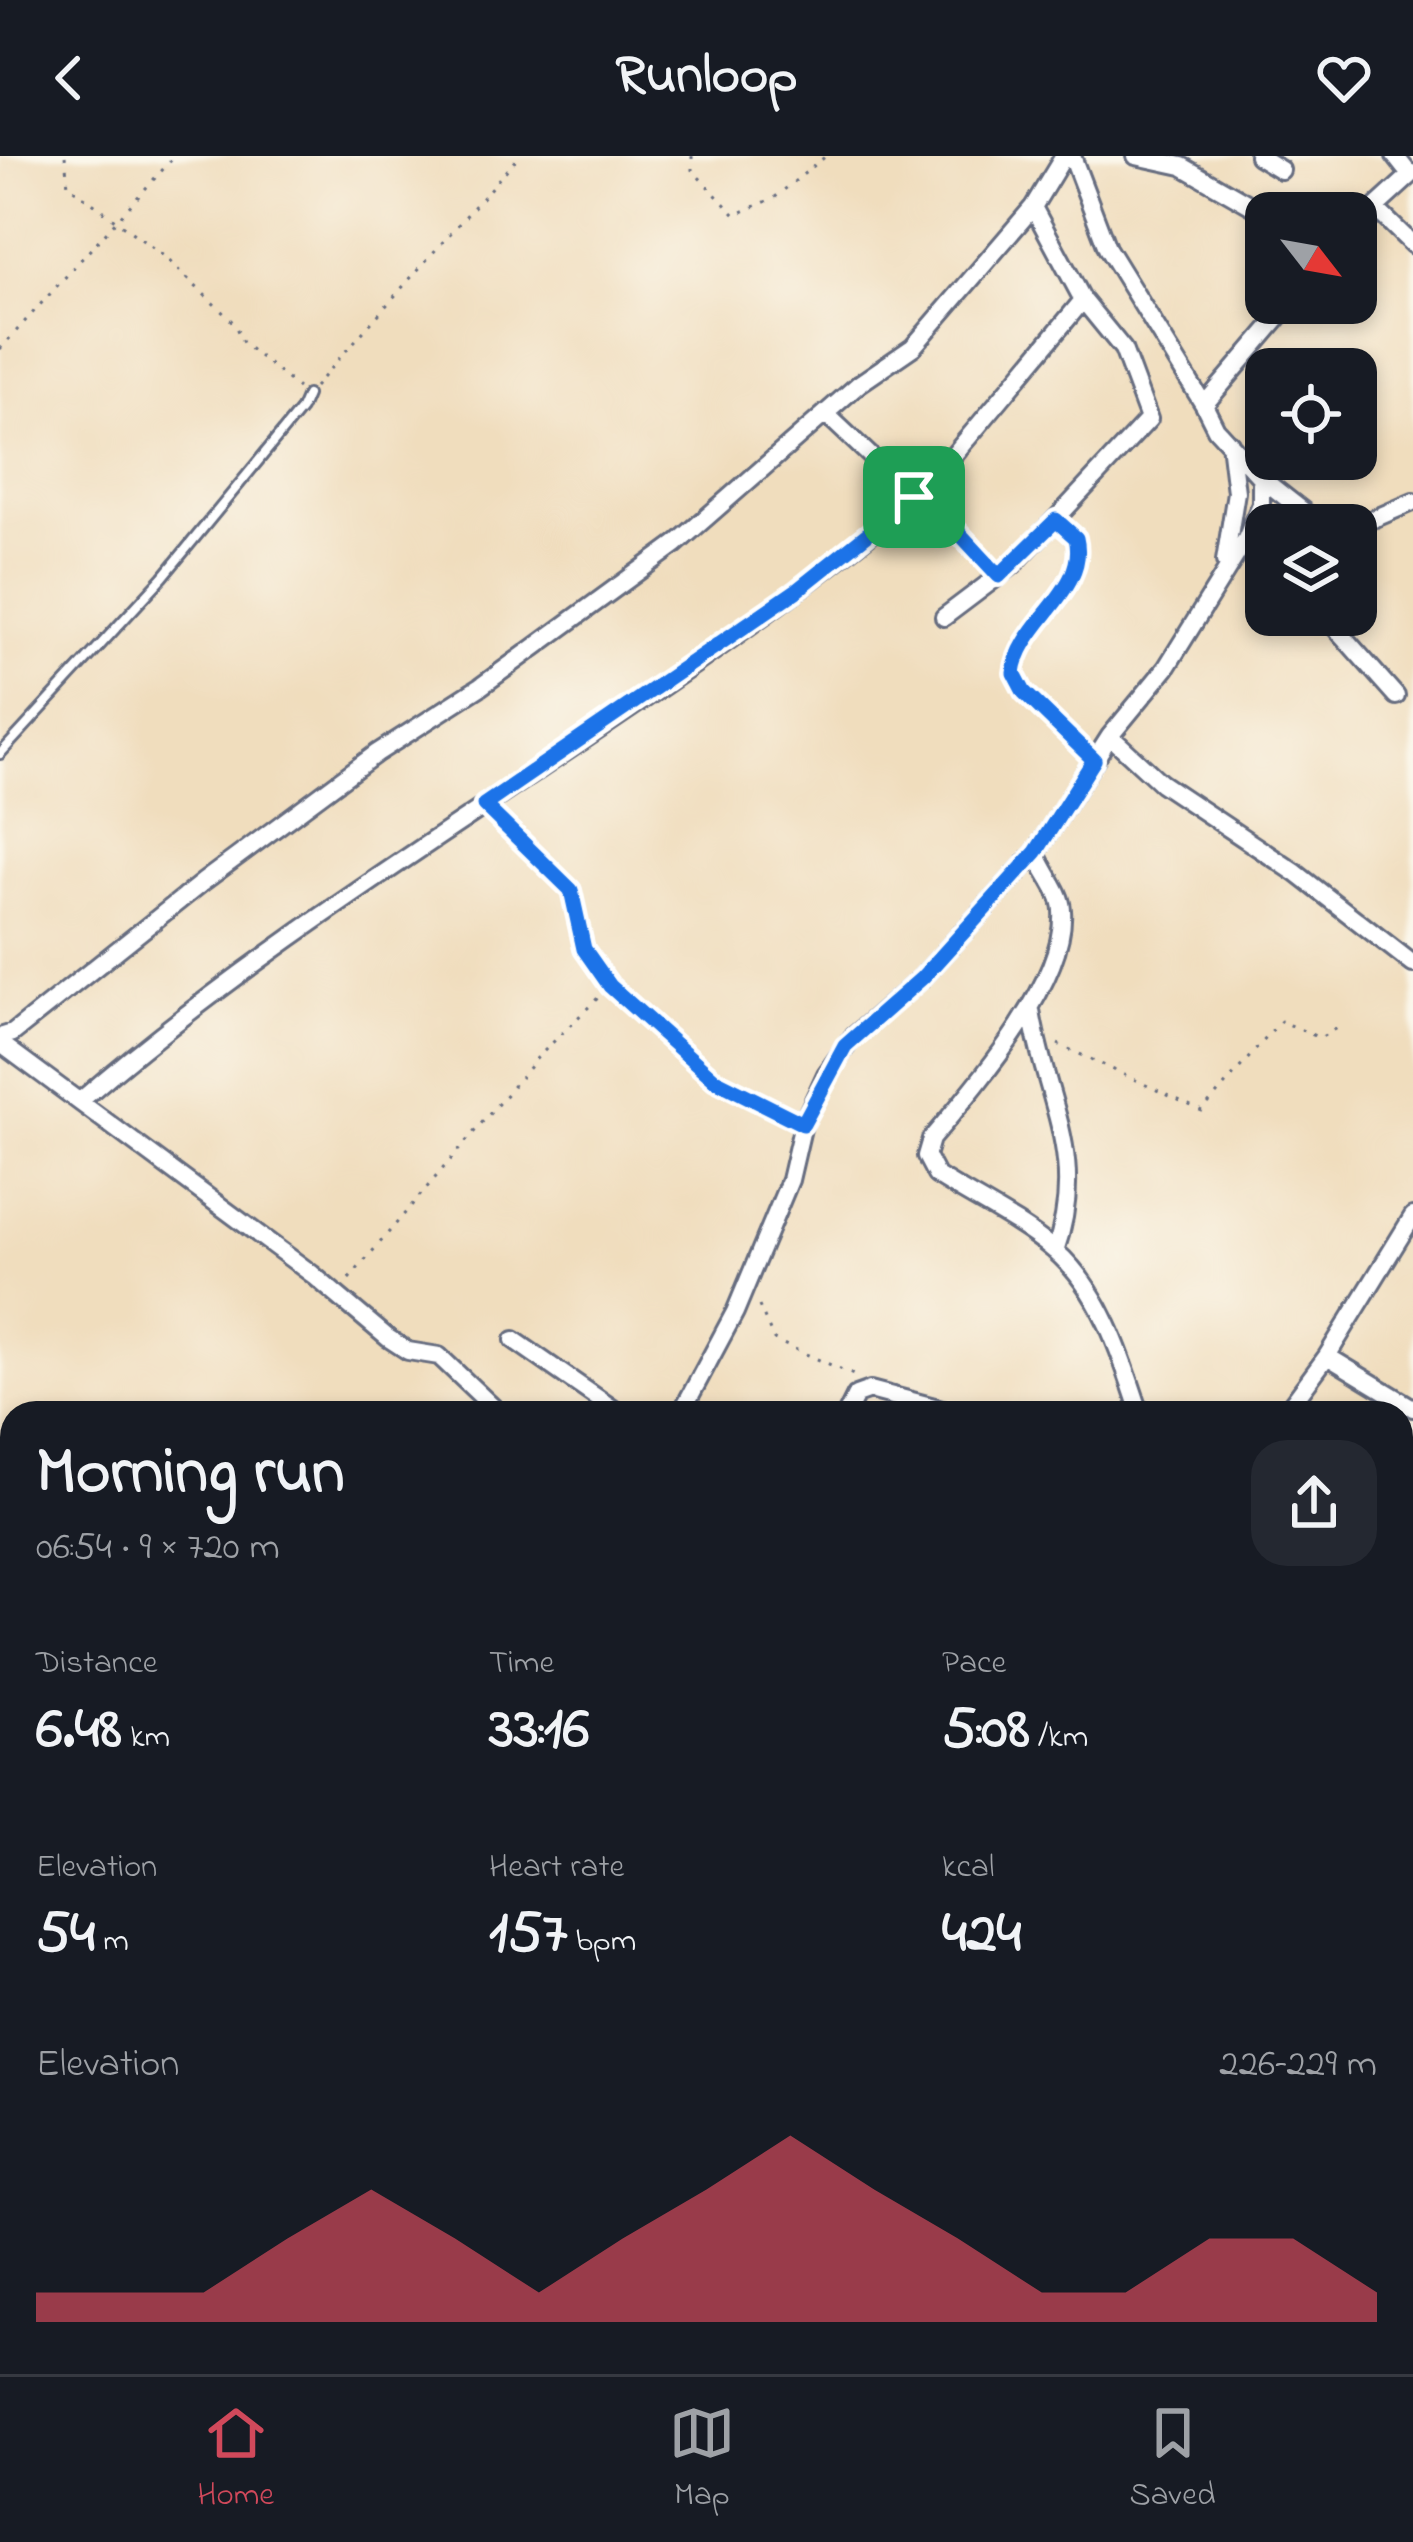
<!DOCTYPE html>
<meta charset="utf-8">
<style>
:root{--surface:#171b24;--page:#242831;--text:#f1f3f6;--muted:#9ea1a6;--line:#363941;--accent:#d1495b}
body{margin:0;font-family:"Indie Flower",sans-serif;background:var(--page);color:var(--text);height:100vh;display:flex;flex-direction:column;font-size:45px;white-space:nowrap}
*{box-sizing:border-box;margin:0}
p{font-size:39px;color:var(--muted)}
.icon{flex:none;width:66px;height:66px;fill:none;stroke:currentColor;stroke-width:2;stroke-linecap:round;stroke-linejoin:round}
.map{position:relative;flex:1;overflow:hidden}
.panel{position:absolute;left:0px;top:1245px;width:1413px;height:975px;display:flex;flex-direction:column;background:var(--surface);border-radius:36px 36px 0 0;box-shadow:0 6px 18px #0003}
.panel>*{flex:none}
.needle{width:78px;rotate:121deg}
.buttons{position:absolute;left:1245px;top:36px;display:grid;gap:24px}
.buttons a{display:grid;place-items:center;width:132px;height:132px;border-radius:24px;background:var(--surface);box-shadow:0 6px 18px #0003;font-size:60px}
.pin{position:absolute;display:grid;place-items:center;width:102px;height:102px;color:#fff;margin:-51px;border-radius:24px;box-shadow:0 6px 18px #0006}
.round{display:grid;place-items:center;flex:none;width:126px;height:126px;border-radius:36px;background:var(--page)}
.summary{display:flex;align-items:center;justify-content:space-between;height:204px;padding:0 36px}
h1{font-size:66px;font-weight:700;line-height:90px}
.figures{display:grid;grid-template-columns:repeat(3,1fr);gap:18px;height:204px;padding:12px 36px}
.figures div{display:grid;align-content:center}
.figures b{font-size:60px;font-weight:700}
.figures small{font-size:33px;font-weight:400}
.figures p{font-size:33px}
.chart{height:336px;padding:24px 36px}
.chart p{display:flex;justify-content:space-between}
.chart svg{width:100%;height:216px;margin-top:12px;fill:var(--accent);opacity:.7}
header{display:flex;justify-content:space-between;align-items:center;height:156px;padding:0 36px;background:var(--surface);font-size:54px;font-weight:700}
.dock{display:flex;justify-content:space-around;align-items:center;height:168px;border-top:3px solid var(--line);background:var(--surface);font-size:33px;color:var(--muted)}
.dock a{display:grid;justify-items:center;gap:6px}
.dock .current{color:var(--accent)}
.map>svg:first-child{display:block}
.lines{fill:none;stroke-linecap:round;stroke-linejoin:round}
.lane-casing{stroke:#666c7f;stroke-width:14}
.street-casing{stroke:#666c7f;stroke-width:22}
.path{stroke:#666c7f;stroke-width:3;stroke-dasharray:3 9;stroke-linecap:butt}
.lane{stroke:#fff;stroke-width:8}
.street{stroke:#fff;stroke-width:16}
.route-casing{stroke:#fff;stroke-width:24}
.route{stroke:#1a73e8;stroke-width:15}
</style>
<header><svg class="icon" aria-label="back" viewBox="0 0 24 24"><path d="M15 5l-7 7 7 7"/></svg>Runloop<svg class="icon" aria-label="heart" viewBox="0 0 24 24"><path d="M12 20l-8-8c-3-5 5-10 8-4 3-6 11-1 8 4z"/></svg></header>
<div class="map">
<svg width="1413" height="2218" viewBox="0 0 1413 2218">
<rect width="100%" height="100%" fill="#fbf7ec"/>
<filter id="ink" filterUnits="userSpaceOnUse"><feTurbulence type="fractalNoise" baseFrequency=".00833" numOctaves="2"/><feDisplacementMap in="SourceGraphic" scale="24" xChannelSelector="R" yChannelSelector="G"/><feConvolveMatrix kernelMatrix="1 2 1 2 8 2 1 2 1" color-interpolation-filters="sRGB"/></filter>
<filter id="wash" filterUnits="userSpaceOnUse"><feTurbulence type="fractalNoise" baseFrequency=".004" numOctaves="4" result="noise"/><feDisplacementMap in="SourceGraphic" scale="48" xChannelSelector="R" yChannelSelector="G"/><feGaussianBlur stdDeviation="2.7" result="paint"/><feColorMatrix in="noise" values="0 0 0 0 0 0 0 0 0 0 0 0 0 0 0 0 0 1.4 0 .05"/><feComposite in="paint" operator="in"/></filter>
<g filter="url(#wash)">
<rect width="100%" height="100%" fill="#f0ddbd"/>
</g>
<g filter="url(#ink)">
<g class="lines">
<defs>
<path id="lane" d="M0 598 163 421 301 253 307 239"/>
<path id="street" d="M1072 0 1107 92 1204 249
M1136 0 1182 10 1266 58
M1258 0 1281 14
M1395 0 1410 19
M1375 52 1413 89
M1356 69 1413 17
M826 258 914 341
M1261 322 1321 369
M1356 379 1371 364 1413 346
M1246 383 1266 403
M1225 405 1236 336 1230 287
M1324 459 1396 540
M944 461 1013 409 1149 263 1123 193 1083 144 1033 51
M1110 580 1161 627 1296 717 1413 808
M1036 696C1042 715 1061 734 1062 754 1067 826 975 931 931 983L926 1000 936 1019C975 1044 1018 1064 1054 1094 1101 1134 1122 1201 1140 1257
M1031 855C1045 944 1088 1001 1055 1095
M0 881 13 877 203 726 377 597 480 531 676 388 859 228 913 191 1033 51 1064 0
M0 887 312 1118 388 1182 408 1195 439 1200 499 1257
M80 945C341 719 656 561 919 338 937 323 951 301 967 283 1006 237 1044 191 1083 144
M514 1184 619 1257
M1327 1200 1413 1252
M681 1257 735 1156 790 1024 803 968 826 918 853 881 922 822 1036 696 1110 580 1166 512 1246 383 1261 348V322L1216 273 1204 249 1291 147
M847 1257 856 1239 870 1234 957 1257
M1285 1257 1327 1200 1413 1060
M0 1532 12 1539
M1401 1760 1413 1738
M1401 1872 1413 1877
M1401 2033 1413 2043
M1306 2208 1315 2218
M378 2218 388 2208
M1367 2218 1383 2208"/>
</defs>
<use href="#lane" class="lane-casing"/>
<use href="#street" class="street-casing"/>
<path class="path" d="M65 0 68 29 165 101 234 167 243 187 298 232
M692 0V14L735 59 774 42 826 0
M0 193 175 0
M314 231 519 0
M932 353 985 404
M1071 377C1100 412 1019 475 1014 517L1024 535 1079 590
M497 664 571 734 583 793 610 830 715 924 784 961
M1058 888 1202 955 1281 865 1320 882 1338 871
M349 1123 537 902 610 830
M759 1150 774 1184 856 1220
M1401 2065 1413 2064
M1401 2158 1413 2154
M855 2218 861 2208"/>
<use href="#lane" class="lane"/>
<use href="#street" class="street"/>
</g>
</g>
<g class="lines" filter="url(#ink)">
<defs>
<path id="route" d="M914 341 947 364 999 420 1056 364 1076 382C1089 434 1019 467 1014 517L1024 536 1094 604 1036 696 922 822 845 890 803 968 715 924 610 830 584 793 571 734 484 649 796 435Z"/>
</defs>
<use href="#route" class="route-casing"/>
<use href="#route" class="route"/>
</g>
</svg>
<div class="buttons">
<a><svg class="needle" viewBox="-14 -14 28 28"><path d="M0-13l5 13h-10z" fill="#e53935"/><path d="M0 13l5-13h-10z" fill="#9ea1a6"/></svg></a>
<a><svg class="icon" aria-label="locate" viewBox="0 0 24 24"><circle cx="12" cy="12" r="6"/><path d="M12 2v4M12 18v4M2 12h4M18 12h4"/></svg></a>
<a><svg class="icon" aria-label="layers" viewBox="0 0 24 24"><path d="M12 4l9 5-9 5-9-5zM3 14l9 5 9-5"/></svg></a>
</div>
<div class="pin" style="left:914px;top:341px;background:#1e9e55"><svg class="icon" aria-label="arrive" viewBox="0 0 24 24"><path d="M6 21V4h12l-3 4 3 4H6"/></svg></div>
<section class="panel">
<div class="summary"><div><h1>Morning run</h1><p>06:54 · 9 × 720 m</p></div><a class="round"><svg class="icon" aria-label="share" viewBox="0 0 24 24"><path d="M12 15V3M7 8l5-5 5 5M5 13v7h14v-7"/></svg></a></div>
<div class="figures">
<div><p>Distance</p><b>6.48<small> km</small></b></div>
<div><p>Time</p><b>33:16</b></div>
<div><p>Pace</p><b>5:08<small> /km</small></b></div>
</div>
<div class="figures">
<div><p>Elevation</p><b>54<small> m</small></b></div>
<div><p>Heart rate</p><b>157<small> bpm</small></b></div>
<div><p>kcal</p><b>424</b></div>
</div>
<div class="chart"><p><span>Elevation</span>226–229 m</p>
<svg viewBox="0 0 160 44" preserveAspectRatio="none"><path d="M0 44V38L10 38L20 38L30 27L40 17L50 27L60 38L70 27L80 17L90 6L100 17L110 27L120 38L130 38L140 27L150 27L160 38V44z"/></svg>
</div>
</section>
</div>
<nav class="dock">
<a class="current"><svg class="icon" aria-label="home" viewBox="0 0 24 24"><path d="M3 11l9-7 9 7M6 9v11h12V9"/></svg>Home</a>
<a><svg class="icon" aria-label="map" viewBox="0 0 24 24"><path d="M3 6l6-2 6 2 6-2v14l-6 2-6-2-6 2zM9 4v14M15 6v14"/></svg>Map</a>
<a><svg class="icon" aria-label="saved" viewBox="0 0 24 24"><path d="M7 4h10v16l-5-4-5 4z"/></svg>Saved</a>
</nav>
